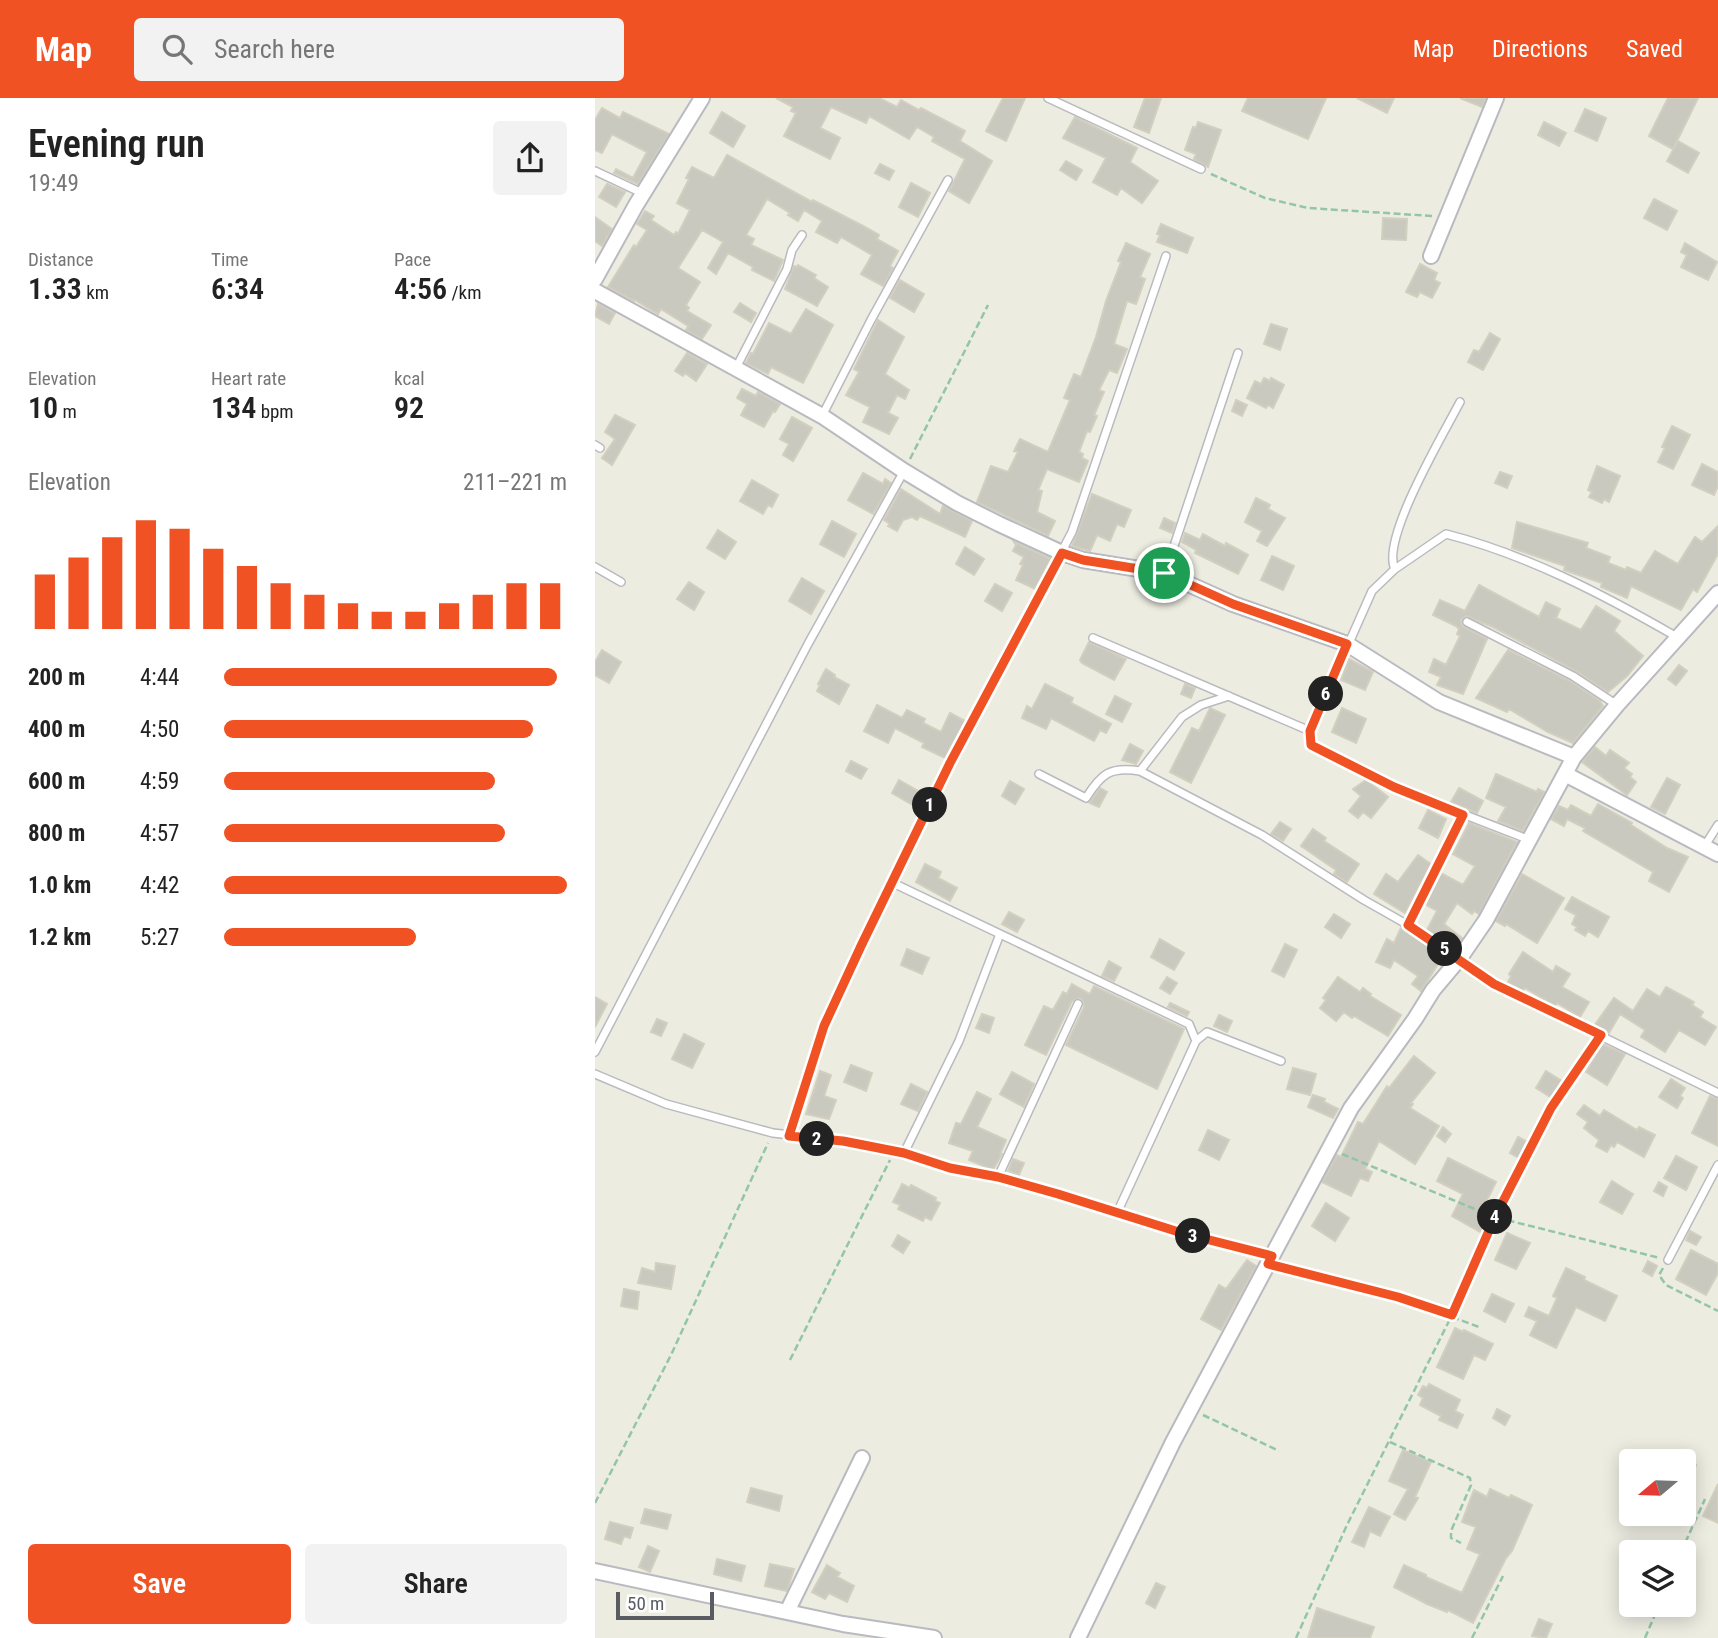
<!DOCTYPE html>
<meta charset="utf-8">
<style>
:root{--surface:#fff;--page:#f2f2f2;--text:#222;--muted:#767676;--accent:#f05223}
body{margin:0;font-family:"Roboto Condensed",sans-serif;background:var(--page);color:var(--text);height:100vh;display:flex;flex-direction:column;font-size:26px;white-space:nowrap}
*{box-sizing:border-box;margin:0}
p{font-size:23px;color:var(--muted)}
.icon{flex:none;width:38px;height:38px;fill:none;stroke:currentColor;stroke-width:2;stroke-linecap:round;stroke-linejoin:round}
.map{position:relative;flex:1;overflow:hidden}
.sheet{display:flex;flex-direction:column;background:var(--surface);width:595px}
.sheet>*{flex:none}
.needle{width:46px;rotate:251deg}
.tools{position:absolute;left:1024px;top:1351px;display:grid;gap:14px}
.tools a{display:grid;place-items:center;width:77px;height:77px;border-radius:7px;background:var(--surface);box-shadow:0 4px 18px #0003;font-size:35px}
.scale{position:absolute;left:21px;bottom:18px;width:98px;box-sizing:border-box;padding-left:7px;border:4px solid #595c62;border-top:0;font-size:19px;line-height:24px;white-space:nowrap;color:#595c62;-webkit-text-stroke:5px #fff;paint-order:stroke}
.pin{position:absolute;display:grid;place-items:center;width:60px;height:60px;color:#fff;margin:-30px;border:4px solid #fff;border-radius:50%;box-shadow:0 2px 7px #0007}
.km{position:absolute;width:35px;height:35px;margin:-18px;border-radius:50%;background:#222;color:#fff;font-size:19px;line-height:35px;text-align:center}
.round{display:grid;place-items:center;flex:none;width:74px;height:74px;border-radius:7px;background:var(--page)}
.overview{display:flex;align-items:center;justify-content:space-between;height:119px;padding:0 28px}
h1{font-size:38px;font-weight:600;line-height:52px}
.stats{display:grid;grid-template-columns:repeat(3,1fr);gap:10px;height:119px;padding:7px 28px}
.stats div{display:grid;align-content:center}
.stats b{font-size:30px;font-weight:600}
.stats small{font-size:19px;font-weight:400}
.stats p{font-size:19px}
.chart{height:196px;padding:14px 28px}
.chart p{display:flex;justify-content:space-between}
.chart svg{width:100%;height:126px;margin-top:7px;stroke:var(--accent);stroke-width:6}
.cta{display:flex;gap:14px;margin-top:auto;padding:14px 28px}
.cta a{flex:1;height:80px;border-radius:7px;background:var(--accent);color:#fff;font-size:28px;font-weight:600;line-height:80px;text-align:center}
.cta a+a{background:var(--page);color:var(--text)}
ul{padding:0 28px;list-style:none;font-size:23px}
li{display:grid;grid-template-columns:112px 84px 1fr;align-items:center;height:52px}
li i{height:18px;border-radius:9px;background:var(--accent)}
header{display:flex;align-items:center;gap:42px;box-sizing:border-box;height:98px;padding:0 35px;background:var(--accent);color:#fff}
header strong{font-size:33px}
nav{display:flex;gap:38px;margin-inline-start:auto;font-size:24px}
.search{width:490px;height:63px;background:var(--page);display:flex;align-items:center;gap:18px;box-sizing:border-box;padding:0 24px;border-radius:7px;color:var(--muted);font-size:26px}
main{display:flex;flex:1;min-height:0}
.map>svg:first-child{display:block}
.building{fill:#cac9c0;stroke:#d2cfbf;stroke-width:2}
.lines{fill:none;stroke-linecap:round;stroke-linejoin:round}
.lane-casing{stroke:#b9bac0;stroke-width:10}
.street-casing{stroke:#b9bac0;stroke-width:18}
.path{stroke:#93c5a9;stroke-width:2.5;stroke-dasharray:7 3.5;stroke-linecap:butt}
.lane{stroke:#fff;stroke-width:7}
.street{stroke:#fff;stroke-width:14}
.route-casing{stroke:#fff;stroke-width:14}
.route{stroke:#f05223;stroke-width:9}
</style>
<header>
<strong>Map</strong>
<div class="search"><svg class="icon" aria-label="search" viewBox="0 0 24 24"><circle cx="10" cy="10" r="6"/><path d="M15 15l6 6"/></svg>Search here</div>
<nav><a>Map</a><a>Directions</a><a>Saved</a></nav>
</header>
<main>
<section class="sheet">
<div class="overview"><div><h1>Evening run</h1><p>19:49</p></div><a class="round"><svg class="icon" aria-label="share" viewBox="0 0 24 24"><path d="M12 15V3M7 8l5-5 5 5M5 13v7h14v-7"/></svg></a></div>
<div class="stats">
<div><p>Distance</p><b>1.33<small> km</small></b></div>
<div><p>Time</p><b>6:34</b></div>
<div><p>Pace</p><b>4:56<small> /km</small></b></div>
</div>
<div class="stats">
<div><p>Elevation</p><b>10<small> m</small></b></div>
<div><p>Heart rate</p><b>134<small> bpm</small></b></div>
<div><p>kcal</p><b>92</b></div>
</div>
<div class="chart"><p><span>Elevation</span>211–221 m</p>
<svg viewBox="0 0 160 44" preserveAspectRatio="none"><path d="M5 44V25M15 44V19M25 44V12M35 44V6M45 44V9M55 44V16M65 44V22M75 44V28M85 44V32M95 44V35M105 44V38M115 44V38M125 44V35M135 44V32M145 44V28M155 44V28"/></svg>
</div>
<ul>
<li><b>200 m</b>4:44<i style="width:97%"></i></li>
<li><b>400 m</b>4:50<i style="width:90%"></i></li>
<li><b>600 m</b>4:59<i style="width:79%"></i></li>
<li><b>800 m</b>4:57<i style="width:82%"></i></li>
<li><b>1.0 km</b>4:42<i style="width:100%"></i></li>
<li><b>1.2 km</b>5:27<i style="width:56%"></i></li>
</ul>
<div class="cta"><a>Save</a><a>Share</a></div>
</section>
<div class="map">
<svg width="1123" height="1540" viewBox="0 0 1123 1540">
<rect width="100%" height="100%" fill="#edece1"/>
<path class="building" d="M181 0H284L302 9 306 2 324 12 326 10 370 33 365 43 397 63 374 105 354 93 370 61 337 43 339 39 322 29 314 41 274 18 271 25 236 9 225 30 245 40 235 61 189 38 201 15 196 13 198 9Z
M408 0H430L411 43 391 33Z
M550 0H566L554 35 539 29Z
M653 0H731L713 41 647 13Z
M762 0H799L792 15Z
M865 0H891L887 9Z
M1073 0H1103L1078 51 1054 38Z
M7 10 25 20 28 14 74 36 43 86 19 75 21 71 38 80 52 54 17 36 7 55 0 52V22Z
M990 11 1011 20 1002 43 980 33Z
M127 14 150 28 138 49 115 35Z
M480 19 542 50 535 64 563 83 547 105 526 90 522 97 498 84 511 60 468 40Z
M603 24 626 32 613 69 599 61 601 56 590 52 598 29 601 30Z
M949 24 971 35 964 48 943 37Z
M1083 43 1104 55 1093 75 1072 63Z
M132 57 217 104 218 102 268 128 284 137 282 141 303 153 295 168 298 170 288 188 266 176 277 157 246 139 242 145 221 134 227 123 209 112 203 123 193 117 195 115 172 101 151 137 159 141 156 147 188 162 179 183 157 172 158 169 133 155 121 176 113 170 128 144 107 132 83 170 105 184 91 207 94 210 92 213 116 227 107 241 91 232 93 228 66 211 63 216 40 202 39 203 13 189 39 147 41 149 52 132 42 126 50 113 59 118 56 122 79 137 81 134 83 136 95 112 82 105 94 81 91 80 97 69 119 80Z
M471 63 487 72 481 82 465 72Z
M285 66 299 73 294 82 280 75Z
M316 85 335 95 323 119 304 109Z
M12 86 30 94 21 109 4 99Z
M1059 101 1082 113 1072 132 1049 120Z
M0 119 17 131 7 148 0 143Z
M788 120 812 121 811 142 787 141Z
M566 126 598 140 592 155 562 144 565 137 562 136Z
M531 145 555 156 545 179 550 181 541 206 532 203 519 246 532 251 522 275 514 272 504 292 509 294 499 317 502 318 495 334 492 333 484 354 488 356 487 360 493 363 484 384 452 371 443 392 447 393 442 414 460 423 453 438 382 404 396 368 413 374 423 354 419 353 425 341 453 354 475 302 469 300 479 276 486 279 501 239 511 203 526 164 523 163Z
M1090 145 1122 164 1113 182 1086 169 1092 157 1086 154Z
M825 166 842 175 839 182 845 185 837 200 825 194 822 199 811 194Z
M203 167 221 177 219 180 233 189 222 208 190 191 199 168 202 169Z
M305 182 329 196 319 214 295 200Z
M145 205 161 215 156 224 139 214Z
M3 206 20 215 14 226 0 218Z
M211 211 238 227 208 285 176 269 173 276 151 265 156 255 158 256 174 225 196 236Z
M283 222 309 239 290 276 314 292 310 301 302 297 293 315 303 320 294 336 268 324 275 309 251 297 264 274 259 271Z
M676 226 692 231 685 252 669 246Z
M895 235 905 241 888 272 873 264 879 252 884 254Z
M92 255 112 266 101 283 90 275 88 278 80 273Z
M669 280 675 283 676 280 689 287 678 310 673 307 671 310 652 300 660 283 666 286Z
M147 291 161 298 163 294 185 306 180 314 178 313 169 329 146 317 152 306 142 300Z
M641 302 652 307 647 318 637 313Z
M20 317 40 327 17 367 7 360 20 341 10 334Z
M197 319 217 330 198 363 188 357 194 346 185 341Z
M1077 328 1095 337 1078 371 1063 364 1070 350 1067 349Z
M1107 366 1123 374V388L1119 397 1097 387Z
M1002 368 1025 378 1014 404 1009 401 1007 405 994 399 997 394 993 392Z
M905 374 917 378 912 390 900 385Z
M268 375 288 386 290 381 296 385 278 416 253 402Z
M157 382 183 397 177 409 173 407 168 416 145 403Z
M306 391 345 416 348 408 377 423 370 439 325 418 322 422 317 419 308 422 302 433 293 428 295 426 289 422Z
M497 396 536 412 529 429 522 426 515 443 502 437 495 453 477 448Z
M661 400 675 407 673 411 690 420 672 448 662 443 667 433 650 424Z
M569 420 580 425 577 435 565 430Z
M237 423 261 436 249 459 225 446Z
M922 424 993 445 991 450 1015 459 1013 465 1031 472 1032 469 1046 475 1060 453 1083 466 1100 439 1107 444 1123 428V456L1102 494 1098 491 1086 512 1036 488 1032 500 1006 489 1007 485 969 472 970 468 917 450Z
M123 432 141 444 130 461 112 450Z
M590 435 605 442 608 436 630 448 631 445 653 457 643 476 600 455 601 452 587 444Z
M419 444 456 461 440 491 421 482 428 467 425 466 429 459 418 453 421 447Z
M370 449 389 461 379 477 361 466Z
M677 458 699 468 688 492 666 482Z
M207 480 229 493 216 516 194 503Z
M94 484 109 494 99 512 82 501Z
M400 486 417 495 407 513 390 503Z
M884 487 944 519 951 504 965 511 961 520 986 532 1001 508 1025 523 1019 533 1048 558 1032 578 1013 594 981 573 898 529 871 518 866 522 867 528 892 541 868 596 842 587 846 579 834 574 839 561 851 567 865 538 862 536 864 531 861 528 838 517 845 502 870 513Z
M494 544 531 561 519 582 487 565 485 562Z
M7 552 26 564 14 585 0 577V564Z
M913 552 975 583 1005 603 1008 608 978 645 953 634 914 611 912 614 881 600Z
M754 561 778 574 770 592 746 582Z
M1084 567 1092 573 1081 587 1073 581Z
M231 571 240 577 239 579 254 587 244 606 222 593 225 587 223 586Z
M450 586 478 600 476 605 516 626 511 635 505 632 499 643 456 620 451 631 427 620 432 608 437 611Z
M590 586 600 590 596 600 586 596Z
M520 598 536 606 527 624 511 616Z
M282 607 307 620 312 612 330 621 328 625 346 634 355 615 370 623 350 660 327 649 329 645 300 630 293 645 269 633Z
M615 610 630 617 596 685 575 674 597 630 604 633Z
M747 610 771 621 761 645 737 634Z
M535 646 548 653 541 666 527 662Z
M1000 649 1011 658 1015 652 1034 665 1029 670 1037 676 1035 679 1041 684 1032 697 987 664Z
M256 663 272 671 266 681 251 673Z
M901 676 942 694 943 691 949 694 928 733 903 723 911 709 891 700Z
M1072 680 1085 687 1070 716 1056 709Z
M304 682 323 693 318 707 297 695Z
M771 682 793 699 776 720 768 714 763 720 754 713 766 698 758 691Z
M415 683 429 691 420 706 407 698Z
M505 690 512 694 504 709 495 705Z
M864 690 888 703 882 715 856 704Z
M1003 706 1037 725 1036 727 1072 750 1093 759 1074 794 1054 783 1058 774 988 733 990 730 972 721 969 728 956 721 964 708 973 712 976 707 996 718Z
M833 712 851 721 843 740 824 730Z
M685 724 696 731 688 743 676 736Z
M874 725 922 744 884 816 879 813 877 816 862 805 849 826 867 840 861 849 856 845 854 848 832 832 842 813 830 806 846 775 868 787 880 768 858 756Z
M718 731 731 740 729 743 764 766 752 784 739 776 741 772 706 748Z
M823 757 836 766 810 815 779 796 791 776 803 784Z
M330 766 346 774 343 780 362 790 355 803 321 784Z
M927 776 969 800 942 845 911 826 910 828 901 823Z
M977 799 1014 819 1003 839 993 833 990 838 980 832 982 829 977 826 981 817 970 811Z
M414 814 429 822 422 834 407 826Z
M739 816 755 826 746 840 730 829Z
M806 830 848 858 826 893 817 886 823 878 799 862 795 870 781 864 792 841 799 845Z
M565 841 589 855 579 872 556 859Z
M690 846 702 852 689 879 677 873Z
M312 851 334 860 327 876 306 867Z
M928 854 958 874 961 868 975 876 967 889 994 904 985 919 962 905 960 908 930 890 928 893 913 884 916 878 914 876Z
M514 863 526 870 519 883 507 878Z
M572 879 582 885 575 896 565 890Z
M743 879 765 894 768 890 776 896 775 898 806 917 793 938 759 918 757 920 749 914 741 923 725 910 731 902 728 900Z
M477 886 495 896 499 888 589 931 562 991 471 947 489 909 488 903 485 900 477 903 451 957 430 947 449 908 458 912 468 894 472 896Z
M1071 889 1099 904 1097 907 1108 914 1105 919 1121 929 1110 947 1084 932 1070 954 1046 939 1050 932 1025 916 1014 935 999 928 1019 900 1038 913 1052 891 1065 899Z
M0 899 12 906 0 929Z
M575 905 594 914 592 918 573 909Z
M387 916 399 920 394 935 381 930Z
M624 917 637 923 632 934 619 928Z
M62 921 72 925 66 938 56 934Z
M89 936 109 946 97 970 77 961Z
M1007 946 1030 956 1012 987 991 974Z
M819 958 840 975 816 1005 818 1006 815 1010 844 1028 820 1066 784 1043 770 1071 777 1074 773 1083 765 1080 756 1098 727 1084 742 1057 746 1059 763 1024 768 1026 792 988 794 990Z
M256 967 277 975 271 993 249 984Z
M698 970 721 976 715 997 692 991Z
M225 973 236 977 229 998 241 1002 234 1021 211 1016Z
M951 973 967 983 957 1000 941 990Z
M417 974 439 986 429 1009 405 996Z
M1076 981 1090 990 1085 998 1088 1000 1082 1010 1064 999Z
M316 986 332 994 323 1013 306 1006Z
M382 994 396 1001 382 1029 411 1042 405 1056H407L398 1072 374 1062 378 1053 354 1045 361 1025 366 1026Z
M718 997 730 1001 729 1004 743 1011 738 1020 713 1009Z
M1115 998 1123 1001V1048L1097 1035Z
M989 1007 1005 1018 1009 1012 1042 1032 1044 1029 1060 1037 1049 1059 1022 1044 1019 1049 1016 1047 1012 1054 1001 1048 1004 1042 989 1030 993 1024 982 1016Z
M848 1029 856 1036 850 1044 842 1038Z
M613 1032 634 1042 624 1062 604 1052Z
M923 1039 933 1044 924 1060 915 1055Z
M1081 1058 1102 1069 1091 1092 1069 1080Z
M853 1060 901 1084 884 1118 895 1123 889 1136 857 1118 868 1096 842 1083Z
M418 1061 429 1065 424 1077 413 1073Z
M1017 1083 1038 1096 1027 1116 1005 1104Z
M1064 1084 1072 1089 1068 1098 1059 1093Z
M307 1086 315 1090 316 1087 341 1100 340 1103 345 1105 336 1122 330 1119 328 1123 303 1111 305 1107 298 1104Z
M731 1105 754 1120 740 1143 717 1128Z
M1095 1133 1106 1139 1101 1147 1091 1142Z
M912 1135 935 1145 921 1171 900 1162Z
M303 1137 315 1144 308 1155 297 1148Z
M1096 1152 1123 1166V1175L1111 1197 1081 1181Z
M652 1162 661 1168 626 1232 606 1221 624 1187 631 1191Z
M1053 1163 1062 1168 1057 1178 1048 1173Z
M61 1165 80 1168 76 1191 43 1185 47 1170 60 1174Z
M971 1170 990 1179 989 1182 1022 1198 1010 1223 981 1209 961 1250 935 1237 942 1223 930 1218 934 1209 954 1218 962 1200 958 1198Z
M29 1191 44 1194 42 1211 26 1208Z
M897 1196 919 1206 910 1224 889 1213Z
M860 1230 868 1234 869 1232 898 1246 890 1262 879 1257 868 1281 842 1269Z
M834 1286 865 1302 860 1313 868 1317 862 1330 844 1322 846 1318 825 1307 828 1300 823 1297 828 1288 832 1290Z
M902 1311 915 1318 910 1327 898 1320Z
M808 1352 836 1364 820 1399 823 1400 810 1422 799 1416 813 1391 794 1383Z
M1092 1363 1101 1367 1097 1378 1088 1374Z
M1123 1386V1425L1108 1418Z
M156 1390 187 1398 184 1413 152 1404Z
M895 1391 914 1400 916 1397 937 1407 917 1453 911 1460 878 1525 853 1512 852 1514 832 1506 799 1489 809 1467 831 1477V1479L867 1495 885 1456 872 1451 881 1429 867 1424 879 1392 892 1399Z
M774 1409 795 1419 785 1438 775 1433 769 1449 757 1444Z
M50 1411 76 1417 72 1431 46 1425Z
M15 1424 38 1430 35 1440 29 1438 26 1446 10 1441Z
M53 1448 64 1453 55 1474 44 1469Z
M122 1461 150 1468 146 1483 119 1476Z
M175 1466 199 1471 192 1493 170 1488Z
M232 1467 245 1475 242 1479 259 1488 252 1504 234 1495 230 1501 217 1494Z
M561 1485 570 1489 560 1510 551 1505Z
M722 1510 779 1529 775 1540H713Z
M944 1521 957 1526 951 1540 937 1538Z"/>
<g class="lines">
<defs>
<path id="lane" d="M453 0 606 71
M0 73 47 95
M141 270 192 171 197 152 207 137
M865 304C849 335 785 442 800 471L777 493 715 633 716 647 798 689 935 742
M227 318 276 222 353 82
M0 347 5 350
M0 469 26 484
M800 471 851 436C933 457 1009 497 1082 539
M570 475 643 255
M872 524 978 578 1022 607
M498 540 715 633
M545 673 587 619 606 607 634 598
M444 676 491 700C506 676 515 668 545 673L667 737 769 802 813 827 899 886 1123 995
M1109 749 1123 727
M298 785 594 926 601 943
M813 827 868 717
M0 954 213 546 309 373
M0 976 71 1006 178 1035 248 1043 309 1055 355 1070 403 1079 587 1135 677 1158
M194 1038 229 928 266 848 355 665 477 434 571 158
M309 1055 364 943 405 836
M403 1079 483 906
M522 1115 601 943 612 934 686 963
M1073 1162 1123 1067"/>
<path id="street" d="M836 158 901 0
M0 181 41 107 107 0
M0 193 227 318 309 373 362 405 404 426 467 455 488 462 569 475 638 506 752 546 844 604 979 659
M970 676 1123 756
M0 1473 248 1526 339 1540
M192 1514 267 1360
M483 1540 578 1344 756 1010 820 921 838 892 865 860 891 822 979 659 1022 607 1123 495"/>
</defs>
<use href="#lane" class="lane-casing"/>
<use href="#street" class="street-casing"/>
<path class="path" d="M616 76 670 100 713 110 837 118
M315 361 393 207
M747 1056 899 1119 1065 1160
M686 1169 803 1199 884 1229
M1068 1170 1064 1177 1071 1187 1123 1213
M195 1262 295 1062
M608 1317 684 1353
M795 1344 875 1380 876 1387 856 1433V1440L866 1445
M0 1405 76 1257 173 1045
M1086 1454 1110 1401
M701 1540 752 1427 857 1217 899 1119 956 1011 1000 945
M877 1540 908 1478
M1050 1540 1064 1507"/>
<use href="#lane" class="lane"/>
<use href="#street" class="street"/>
</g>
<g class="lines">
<defs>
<path id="route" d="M467 455 488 462 569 475 638 506 752 546 715 633 716 647 799 689 868 717 813 827 899 886 1006 937 956 1010 900 1119 857 1217 803 1199 673 1166 677 1158 587 1135 463 1096 403 1079 355 1070 309 1055 248 1043 194 1038 229 928 266 848 355 665Z"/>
</defs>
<use href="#route" class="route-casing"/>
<use href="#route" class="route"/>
</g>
</svg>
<div class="tools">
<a><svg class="needle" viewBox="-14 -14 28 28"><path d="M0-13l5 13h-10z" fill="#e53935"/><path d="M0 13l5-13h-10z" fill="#767676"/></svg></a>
<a><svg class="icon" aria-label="layers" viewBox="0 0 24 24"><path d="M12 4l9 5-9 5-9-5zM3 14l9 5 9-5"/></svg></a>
</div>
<div class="scale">50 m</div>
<div class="pin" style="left:569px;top:475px;background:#1e9e55"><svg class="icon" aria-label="arrive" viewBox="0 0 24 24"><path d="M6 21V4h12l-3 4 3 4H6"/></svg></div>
<b class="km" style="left:335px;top:707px">1</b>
<b class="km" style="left:222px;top:1041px">2</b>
<b class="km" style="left:598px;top:1138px">3</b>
<b class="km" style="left:900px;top:1119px">4</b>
<b class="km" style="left:850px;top:851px">5</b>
<b class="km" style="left:731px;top:596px">6</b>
</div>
</main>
